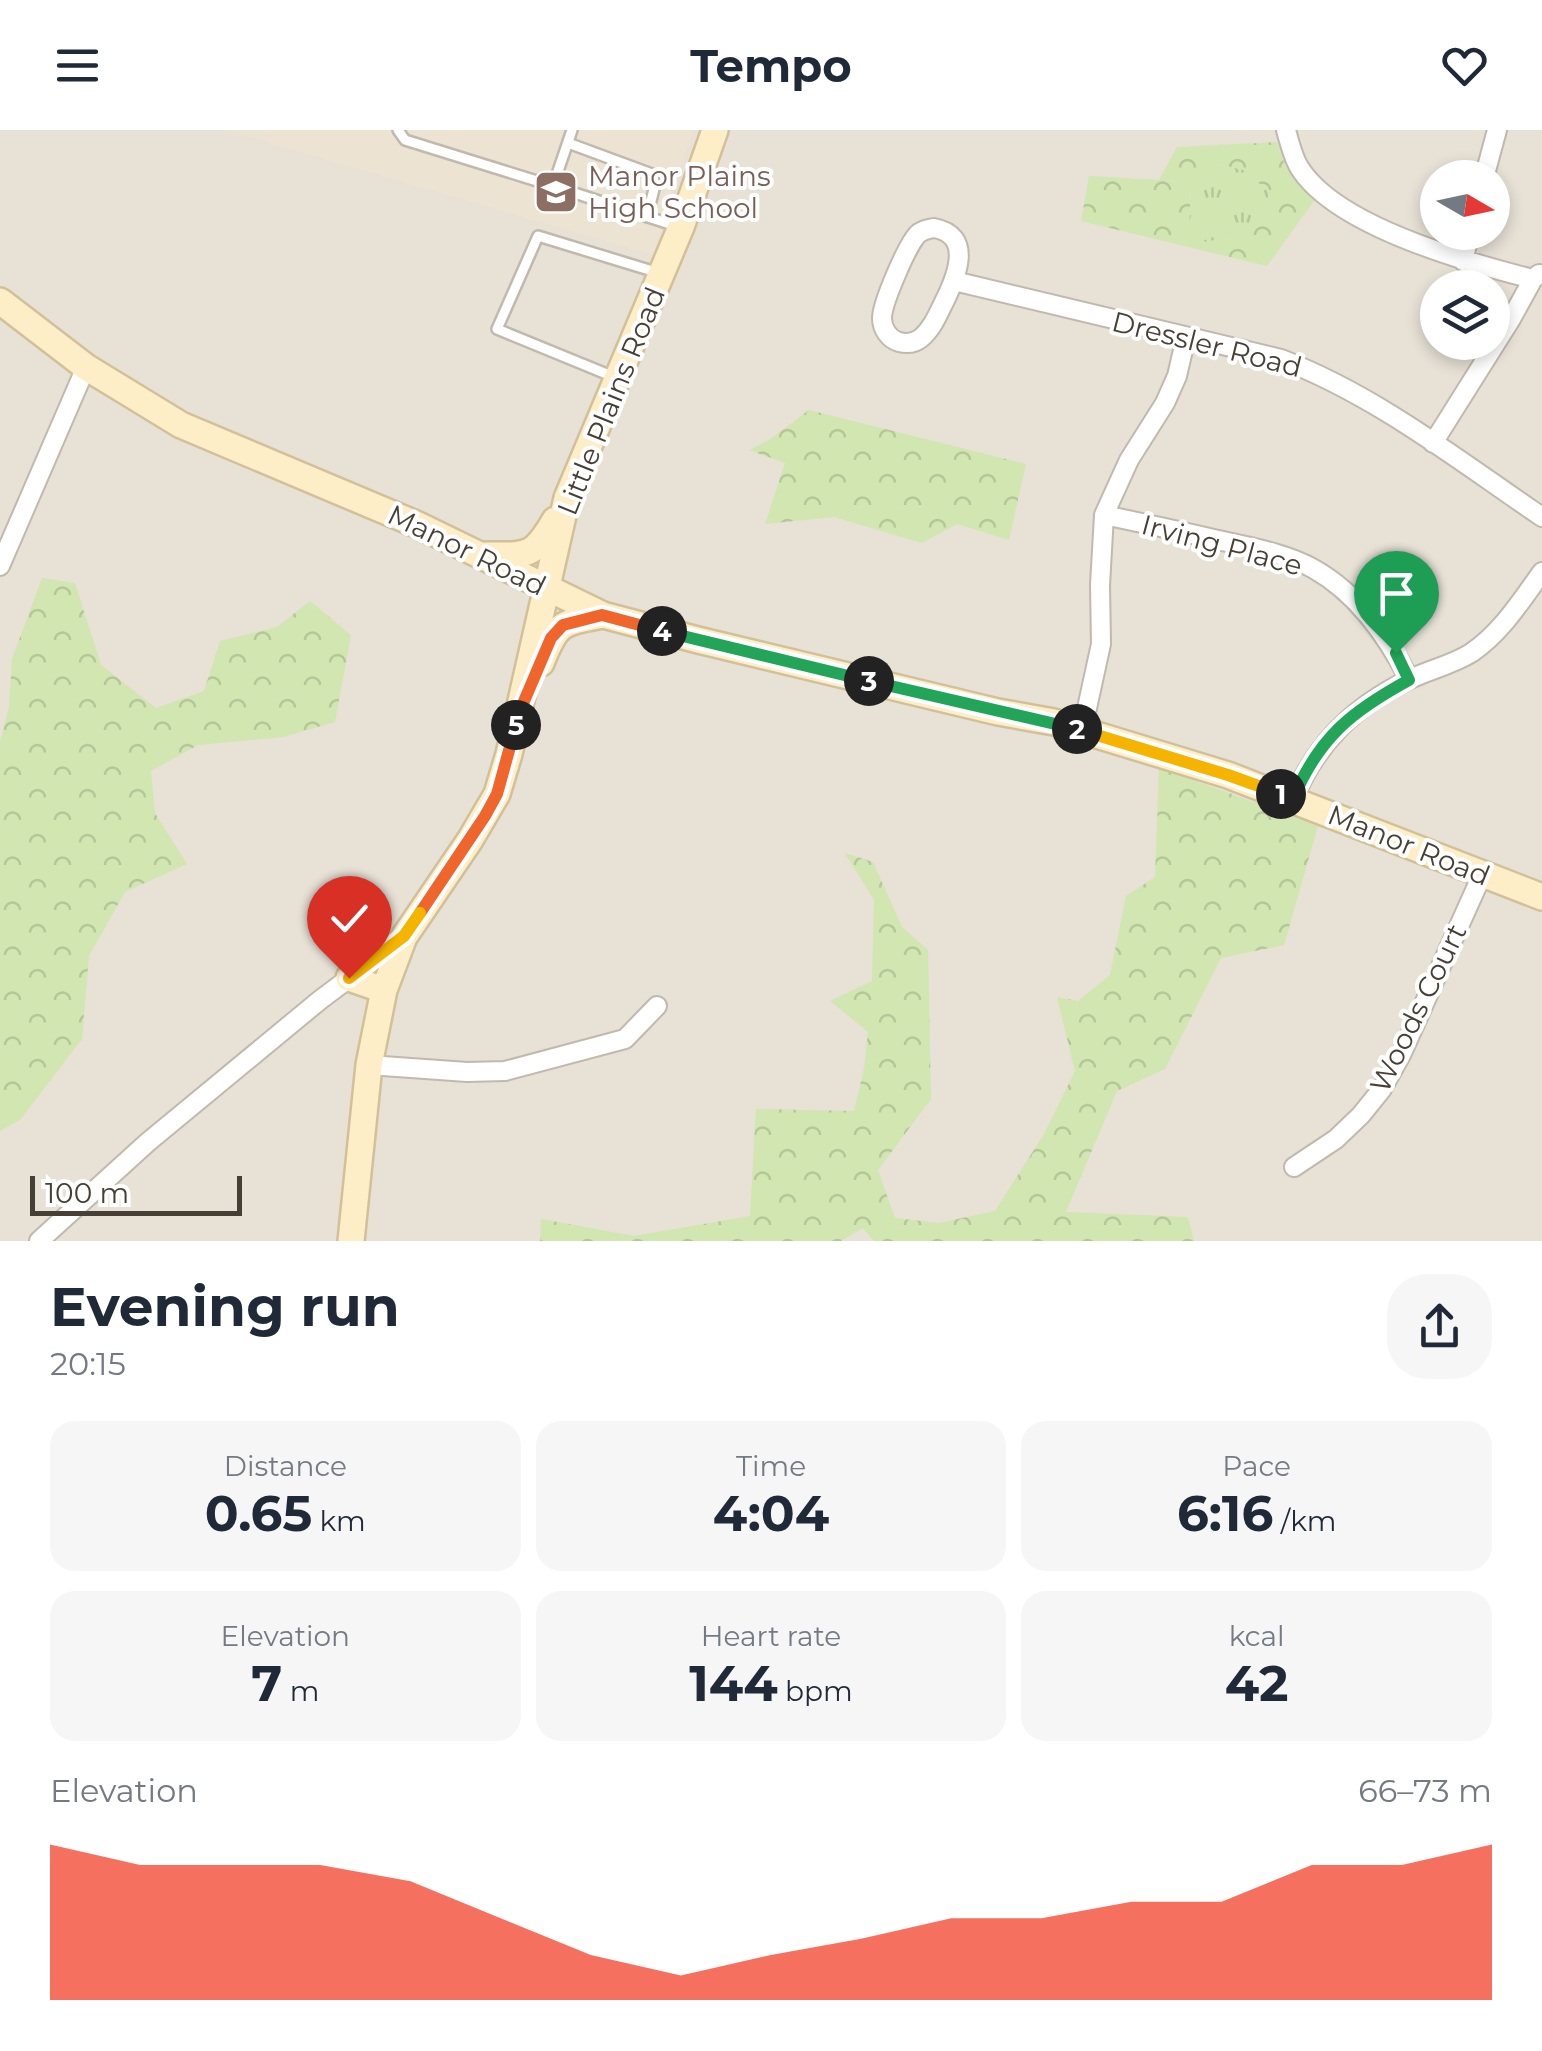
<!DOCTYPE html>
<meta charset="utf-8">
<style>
:root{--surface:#fff;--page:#f6f6f7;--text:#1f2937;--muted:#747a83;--accent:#f3341e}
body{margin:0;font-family:Montserrat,sans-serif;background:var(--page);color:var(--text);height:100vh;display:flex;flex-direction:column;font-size:38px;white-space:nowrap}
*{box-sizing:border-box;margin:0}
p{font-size:32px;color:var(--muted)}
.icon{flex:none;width:55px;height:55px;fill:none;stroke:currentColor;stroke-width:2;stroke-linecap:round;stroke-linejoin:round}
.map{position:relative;height:1111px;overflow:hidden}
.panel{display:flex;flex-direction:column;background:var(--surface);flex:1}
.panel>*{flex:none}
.needle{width:65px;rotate:99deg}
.tools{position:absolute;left:1420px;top:30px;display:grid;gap:20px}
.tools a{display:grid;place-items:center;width:90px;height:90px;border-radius:50%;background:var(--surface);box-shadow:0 5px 15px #0003;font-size:50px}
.scale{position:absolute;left:30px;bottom:25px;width:212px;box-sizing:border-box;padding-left:10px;border:5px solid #463f36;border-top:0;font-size:28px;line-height:35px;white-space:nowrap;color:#463f36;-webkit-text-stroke:8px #fff;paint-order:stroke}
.pin{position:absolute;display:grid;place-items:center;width:85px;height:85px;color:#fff;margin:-102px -42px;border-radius:50% 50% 50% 0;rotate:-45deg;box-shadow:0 0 10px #0007}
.pin .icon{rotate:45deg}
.km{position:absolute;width:50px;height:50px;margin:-25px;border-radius:50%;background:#222;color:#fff;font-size:28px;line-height:50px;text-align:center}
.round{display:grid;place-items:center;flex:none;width:105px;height:105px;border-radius:40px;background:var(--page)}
.head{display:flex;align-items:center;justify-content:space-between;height:170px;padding:0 50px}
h1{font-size:55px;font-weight:700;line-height:75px}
.figures{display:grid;grid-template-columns:repeat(3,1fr);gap:15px;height:170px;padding:10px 50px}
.figures div{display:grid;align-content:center;border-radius:25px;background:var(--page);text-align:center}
.figures b{font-size:50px;font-weight:700}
.figures small{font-size:28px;font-weight:400}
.figures p{font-size:28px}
.chart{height:280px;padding:20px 50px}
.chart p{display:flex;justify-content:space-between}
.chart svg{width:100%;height:180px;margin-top:10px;fill:var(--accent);opacity:.7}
header{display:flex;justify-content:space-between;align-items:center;height:130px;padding:0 50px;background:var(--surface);font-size:45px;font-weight:700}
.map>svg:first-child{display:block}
.residential{fill:#e7e1d6;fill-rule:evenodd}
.education{fill:#ece3d2}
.grass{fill:url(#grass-tufts)}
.forest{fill:url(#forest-crowns);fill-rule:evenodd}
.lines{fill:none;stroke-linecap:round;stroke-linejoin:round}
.lane-casing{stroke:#c1b9ad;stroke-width:14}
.street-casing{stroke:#c1b9ad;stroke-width:22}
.secondary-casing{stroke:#d2c098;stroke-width:30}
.lane{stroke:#fff;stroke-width:9}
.street{stroke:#fff;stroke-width:18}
.secondary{stroke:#fdeec8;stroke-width:25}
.split-1-casing{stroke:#fff;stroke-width:20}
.split-2-casing{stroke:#fff;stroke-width:20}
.split-3-casing{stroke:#fff;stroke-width:20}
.split-4-casing{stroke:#fff;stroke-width:20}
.split-5-casing{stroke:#fff;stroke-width:20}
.split-6-casing{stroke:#fff;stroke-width:20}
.split-7-casing{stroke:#fff;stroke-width:20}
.split-1{stroke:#22a559;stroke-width:12}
.split-2{stroke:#f5b400;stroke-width:12}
.split-3{stroke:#22a559;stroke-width:12}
.split-4{stroke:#22a559;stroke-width:12}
.split-5{stroke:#f0652b;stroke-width:12}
.split-6{stroke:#f0652b;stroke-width:12}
.split-7{stroke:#f5b400;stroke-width:12}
.labels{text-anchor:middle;stroke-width:8;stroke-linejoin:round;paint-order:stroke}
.education-label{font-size:28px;fill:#785e54;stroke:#fff;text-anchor:start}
.street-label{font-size:28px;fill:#463f36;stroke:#fff}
</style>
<header><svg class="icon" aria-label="menu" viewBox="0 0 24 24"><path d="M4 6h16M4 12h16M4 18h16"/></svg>Tempo<svg class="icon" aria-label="heart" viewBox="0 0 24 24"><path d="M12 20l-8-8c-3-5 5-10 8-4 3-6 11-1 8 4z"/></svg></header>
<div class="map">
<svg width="1542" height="1111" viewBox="0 0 1542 1111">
<defs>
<pattern id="grass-tufts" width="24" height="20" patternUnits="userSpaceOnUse" patternTransform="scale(2.5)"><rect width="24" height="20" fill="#d1e6b1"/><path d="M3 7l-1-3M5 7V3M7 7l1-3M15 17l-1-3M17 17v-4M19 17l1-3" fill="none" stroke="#b5c699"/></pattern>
<pattern id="forest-crowns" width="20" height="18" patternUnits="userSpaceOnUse" patternTransform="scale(2.5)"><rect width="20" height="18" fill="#d1e6b1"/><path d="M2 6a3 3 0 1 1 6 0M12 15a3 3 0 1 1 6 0" fill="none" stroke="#b5c699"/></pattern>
</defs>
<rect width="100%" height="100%" fill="#f3efe7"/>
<path class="residential" d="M0 0H1542V1111H0ZM1438 48H1492V102H1438ZM1438 158H1492V212H1438Z"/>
<path class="education" d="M225 0H693L653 125Z"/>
<path class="grass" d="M1217 34 1244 40 1269 62 1266 89 1244 105 1205 112 1189 95 1191 57Z"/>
<path class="forest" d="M1277 12 1286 38 1314 71 1267 136 1081 91 1089 46 1159 50 1177 17ZM1217 34 1244 40 1269 62 1266 88 1244 105 1205 112 1189 95 1191 57Z
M809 280 1026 334 1009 410 957 394 922 413 834 387 765 394 785 333 749 320 769 310Z
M42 448 75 453 101 535 156 578 204 561 220 511 277 497 310 471 351 505 335 592 283 607 198 615 151 641 155 683 187 734 125 762 89 826 82 909 20 990 0 1001V612L9 577 12 529Z
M1159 637 1318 696 1284 815 1221 828 1165 939 1117 961 1066 1082 1188 1087 1194 1111H874L863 1098 841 1111H540L541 1089 634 1106 750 1086 756 979 854 981 864 939 868 902 830 871 872 851 874 770 845 723 873 732 902 797 928 820 931 969 878 1040 895 1088 939 1093 995 1081 1044 1004 1075 941 1057 867 1078 871 1110 845 1126 766 1155 747Z"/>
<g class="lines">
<defs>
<path id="lane" d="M398 0 405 10 553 56
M572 0 553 56 679 97
M568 13 652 44 655 55 647 87
M614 247 497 199 538 106 659 143"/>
<path id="street" d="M1286 0C1289 11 1293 27 1299 37 1335 96 1469 133 1533 149
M1484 48 1497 0
M934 98C973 105 957 145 946 168 939 182 933 198 921 208 915 213 907 214 899 212 889 209 882 199 882 188 882 174 908 112 919 103 925 99 928 99 934 98Z
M1463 131 1470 102
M954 151 1281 229C1377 266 1458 330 1542 387
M1433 313 1511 189 1533 149 1539 144
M1104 385C1142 393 1180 401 1218 410 1249 417 1286 423 1314 439 1358 464 1387 506 1409 549
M0 436 86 237
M1082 601 1101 514 1100 455 1104 385 1129 330 1165 273 1177 246 1186 207
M1293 669C1317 613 1353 577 1408 550 1428 540 1452 535 1471 523 1501 503 1521 471 1542 442
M369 935 467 942 505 941 625 909 657 876
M1294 1037 1336 1009 1361 985 1382 959 1401 925 1482 745
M39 1111 148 1012 320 870 404 807"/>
<path id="secondary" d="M0 171 86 237 181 295 416 394 603 485 698 510 998 582 1054 592 1228 645 1542 767
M486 425C528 425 533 428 555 390
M541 533C557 492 561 493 603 485
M349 848 384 860
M351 1111 369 935 384 860 404 807 470 710 497 664 509 624 567 368 681 97 715 0"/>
</defs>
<use href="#lane" class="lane-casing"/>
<use href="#street" class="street-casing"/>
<use href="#secondary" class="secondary-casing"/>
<use href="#lane" class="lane"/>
<use href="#street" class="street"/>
<use href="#secondary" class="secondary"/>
</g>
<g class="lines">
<defs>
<path id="split-1" d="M1281 664 1293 669C1319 607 1352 581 1409 550L1396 523"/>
<path id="split-2" d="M1077 599 1228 645 1281 664"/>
<path id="split-3" d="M869 551 1077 599"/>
<path id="split-4" d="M662 501 869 551"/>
<path id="split-5" d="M516 595 519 583 551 508 563 495 602 485 662 501"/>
<path id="split-6" d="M420 783 485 686 497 664 516 595"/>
<path id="split-7" d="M349 848 404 806 420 783"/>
</defs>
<use href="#split-1" class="split-1-casing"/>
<use href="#split-2" class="split-2-casing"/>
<use href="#split-3" class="split-3-casing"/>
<use href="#split-4" class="split-4-casing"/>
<use href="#split-5" class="split-5-casing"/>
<use href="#split-6" class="split-6-casing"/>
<use href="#split-7" class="split-7-casing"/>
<use href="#split-1" class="split-1"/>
<use href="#split-2" class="split-2"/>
<use href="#split-3" class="split-3"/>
<use href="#split-4" class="split-4"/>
<use href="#split-5" class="split-5"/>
<use href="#split-6" class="split-6"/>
<use href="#split-7" class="split-7"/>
</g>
<defs>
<symbol id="school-square" viewBox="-11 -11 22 22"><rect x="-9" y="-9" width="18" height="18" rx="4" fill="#8d6e63" stroke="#fff"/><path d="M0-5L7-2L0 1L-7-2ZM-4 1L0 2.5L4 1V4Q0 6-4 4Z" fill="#fff"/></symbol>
</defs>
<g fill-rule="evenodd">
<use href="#school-square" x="531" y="37" width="50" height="50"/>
</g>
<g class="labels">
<g class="education-label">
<text x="588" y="56">Manor Plains<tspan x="588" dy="32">High School</tspan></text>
</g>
<g class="street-label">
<text transform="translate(1207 214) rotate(14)" y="10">Dressler Road</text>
<text transform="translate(611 271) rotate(-68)" y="10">Little Plains Road</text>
<text transform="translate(1222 415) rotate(15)" y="10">Irving Place</text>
<text transform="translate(467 420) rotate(26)" y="10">Manor Road</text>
<text transform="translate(1409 715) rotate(22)" y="10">Manor Road</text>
<text transform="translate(1418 878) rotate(-64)" y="10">Woods Court</text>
</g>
</g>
</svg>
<div class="tools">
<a><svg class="needle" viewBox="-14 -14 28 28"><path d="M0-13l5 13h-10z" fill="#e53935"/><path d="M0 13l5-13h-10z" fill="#747a83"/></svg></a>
<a><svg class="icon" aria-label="layers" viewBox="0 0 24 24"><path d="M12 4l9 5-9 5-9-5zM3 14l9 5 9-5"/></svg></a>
</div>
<div class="scale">100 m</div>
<div class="pin" style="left:1396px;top:523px;background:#1e9e55"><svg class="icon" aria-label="arrive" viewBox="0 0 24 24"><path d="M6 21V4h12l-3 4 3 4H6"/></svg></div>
<div class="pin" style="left:349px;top:848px;background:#d93025"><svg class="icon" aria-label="check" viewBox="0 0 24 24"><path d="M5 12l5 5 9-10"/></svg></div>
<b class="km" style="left:1281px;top:664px">1</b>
<b class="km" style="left:1077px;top:599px">2</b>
<b class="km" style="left:869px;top:551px">3</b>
<b class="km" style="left:662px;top:501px">4</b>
<b class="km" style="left:516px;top:595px">5</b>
</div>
<section class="panel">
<div class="head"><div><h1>Evening run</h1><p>20:15</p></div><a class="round"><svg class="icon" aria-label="share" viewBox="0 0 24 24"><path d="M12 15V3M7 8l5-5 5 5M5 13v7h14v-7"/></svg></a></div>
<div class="figures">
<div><p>Distance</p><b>0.65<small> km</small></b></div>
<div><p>Time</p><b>4:04</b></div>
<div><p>Pace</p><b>6:16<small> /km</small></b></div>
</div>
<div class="figures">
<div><p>Elevation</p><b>7<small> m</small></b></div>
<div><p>Heart rate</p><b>144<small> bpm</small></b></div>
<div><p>kcal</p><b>42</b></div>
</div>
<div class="chart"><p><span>Elevation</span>66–73 m</p>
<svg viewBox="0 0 160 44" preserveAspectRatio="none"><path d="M0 44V6L10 11L20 11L30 11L40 15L50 24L60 33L70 38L80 33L90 29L100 24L110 24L120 20L130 20L140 11L150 11L160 6V44z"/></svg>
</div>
</section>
